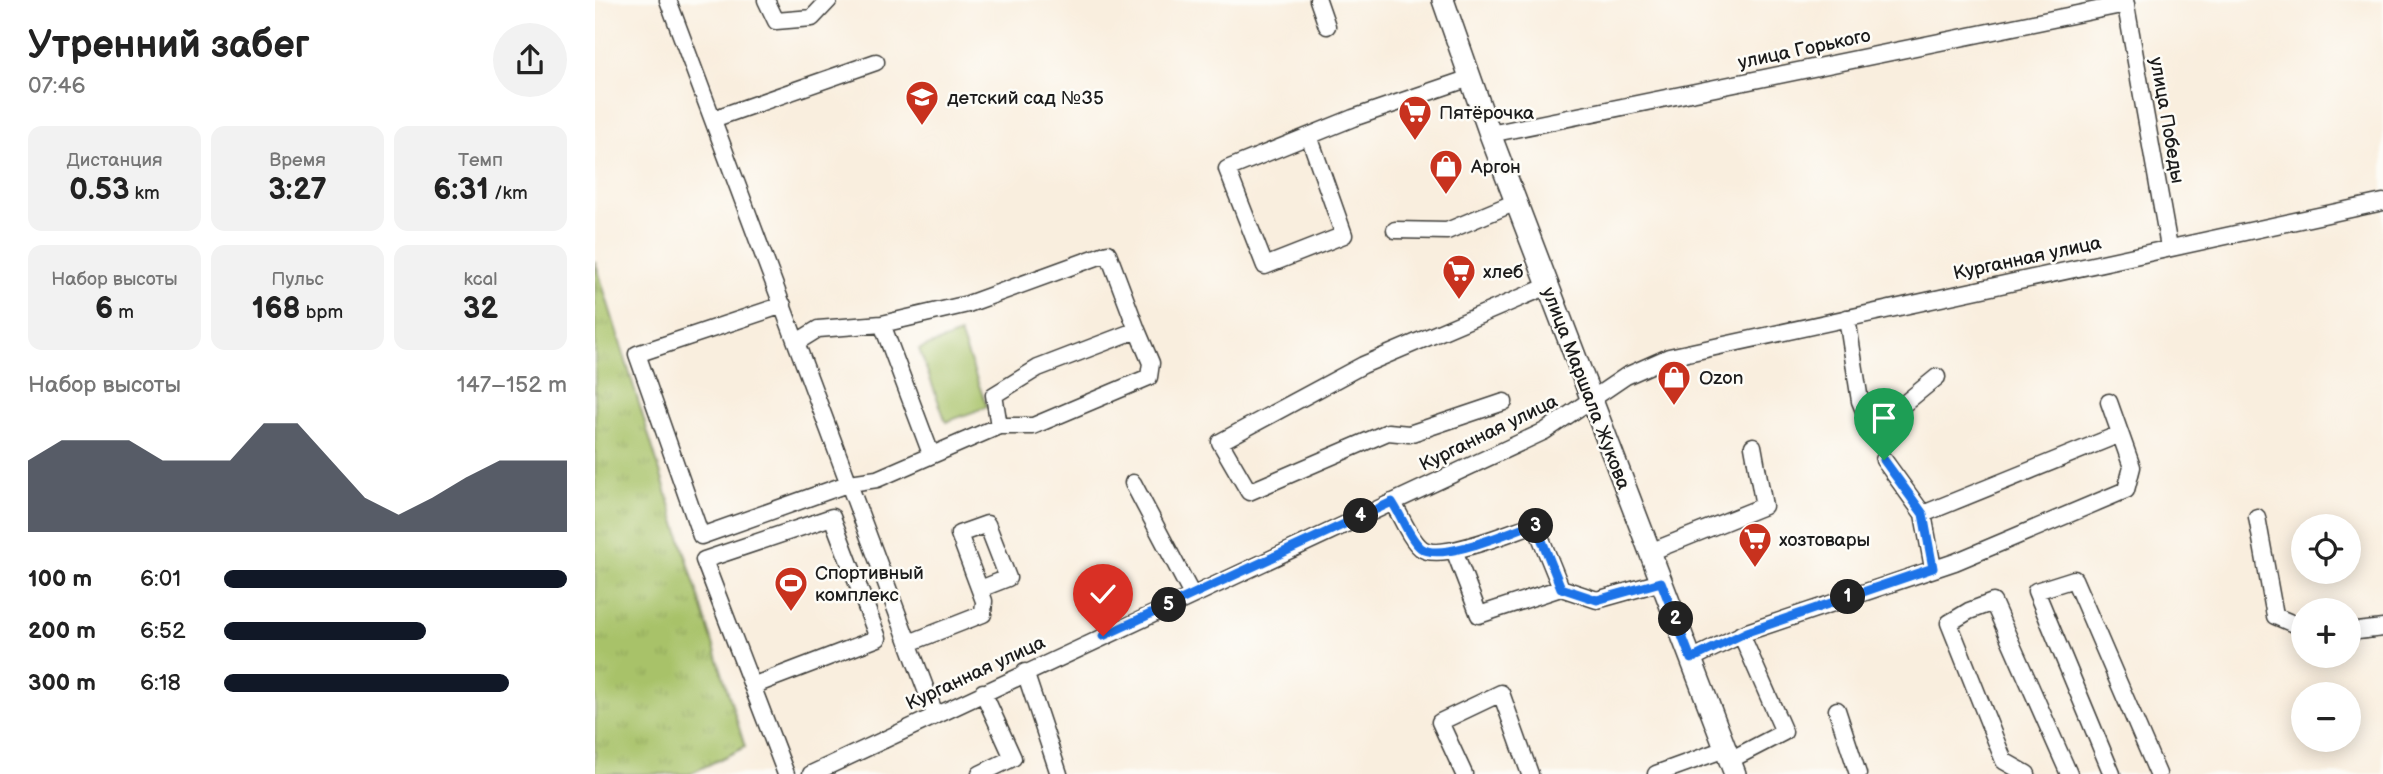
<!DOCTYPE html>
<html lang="ru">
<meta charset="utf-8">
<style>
:root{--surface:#fff;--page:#f2f2f2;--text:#222;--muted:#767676;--accent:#111827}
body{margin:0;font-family:"Balsamiq Sans",sans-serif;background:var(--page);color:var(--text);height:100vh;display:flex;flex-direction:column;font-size:26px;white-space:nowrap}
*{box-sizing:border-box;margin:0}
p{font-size:23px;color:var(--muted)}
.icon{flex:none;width:38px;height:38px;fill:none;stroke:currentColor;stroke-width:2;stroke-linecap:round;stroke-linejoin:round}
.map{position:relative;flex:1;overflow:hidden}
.drawer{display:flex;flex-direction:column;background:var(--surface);width:595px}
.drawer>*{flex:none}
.fabs{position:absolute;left:1696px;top:514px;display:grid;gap:14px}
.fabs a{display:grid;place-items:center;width:70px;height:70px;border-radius:50%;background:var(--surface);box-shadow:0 4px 18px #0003;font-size:35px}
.pin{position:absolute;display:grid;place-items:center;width:60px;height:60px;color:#fff;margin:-72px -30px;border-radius:50% 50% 50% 0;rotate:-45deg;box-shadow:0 0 7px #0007}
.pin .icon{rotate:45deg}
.km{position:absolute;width:35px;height:35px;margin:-18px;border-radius:50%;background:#222;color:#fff;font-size:19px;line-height:35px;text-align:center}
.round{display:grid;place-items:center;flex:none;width:74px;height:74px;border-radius:37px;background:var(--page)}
.headline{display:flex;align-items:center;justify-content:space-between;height:119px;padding:0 28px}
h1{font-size:38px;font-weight:800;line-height:52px}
.metrics{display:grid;grid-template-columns:repeat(3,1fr);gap:10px;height:119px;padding:7px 28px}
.metrics div{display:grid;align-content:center;border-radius:14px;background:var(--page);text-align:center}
.metrics b{font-size:30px;font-weight:800}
.metrics small{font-size:19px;font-weight:400}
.metrics p{font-size:19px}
.chart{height:196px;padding:14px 28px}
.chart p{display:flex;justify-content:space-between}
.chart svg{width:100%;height:126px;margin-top:7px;fill:var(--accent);opacity:.7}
ul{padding:0 28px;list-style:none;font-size:23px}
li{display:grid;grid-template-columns:112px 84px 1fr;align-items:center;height:52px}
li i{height:18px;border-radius:9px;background:var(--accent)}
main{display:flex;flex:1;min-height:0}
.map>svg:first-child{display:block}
.grass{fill:url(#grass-tufts);stroke:#626f42;stroke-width:2}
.garden{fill:#a8c269;stroke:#626f42;stroke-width:2}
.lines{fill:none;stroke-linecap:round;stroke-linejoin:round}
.minor-casing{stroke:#3d3c39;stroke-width:19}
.major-casing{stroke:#3d3c39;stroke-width:24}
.minor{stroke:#fff;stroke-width:16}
.major{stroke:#fff;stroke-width:21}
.route-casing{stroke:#fff;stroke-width:14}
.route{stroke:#1a73e8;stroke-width:9}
.labels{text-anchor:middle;stroke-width:5;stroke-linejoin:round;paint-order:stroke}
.street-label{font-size:19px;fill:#1c1c1c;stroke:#fdfcf7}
.poi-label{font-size:19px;fill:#1c1c1c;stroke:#fdfcf7;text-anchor:start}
</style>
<main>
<section class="drawer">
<div class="headline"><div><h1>Утренний забег</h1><p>07:46</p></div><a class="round"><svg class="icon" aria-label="share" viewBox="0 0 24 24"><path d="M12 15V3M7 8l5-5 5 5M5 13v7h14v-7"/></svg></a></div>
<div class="metrics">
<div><p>Дистанция</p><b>0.53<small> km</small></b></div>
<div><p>Время</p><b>3:27</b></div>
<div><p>Темп</p><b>6:31<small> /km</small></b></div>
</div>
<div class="metrics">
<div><p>Набор высоты</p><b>6<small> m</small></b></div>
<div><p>Пульс</p><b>168<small> bpm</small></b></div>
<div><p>kcal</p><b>32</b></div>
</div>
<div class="chart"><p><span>Набор высоты</span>147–152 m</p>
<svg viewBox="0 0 160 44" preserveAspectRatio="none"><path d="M0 44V19L10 12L20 12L30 12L40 19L50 19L60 19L70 6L80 6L90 19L100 32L110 38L120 32L130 25L140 19L150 19L160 19V44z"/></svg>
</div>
<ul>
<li><b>100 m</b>6:01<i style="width:100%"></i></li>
<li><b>200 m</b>6:52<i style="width:59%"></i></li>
<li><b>300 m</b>6:18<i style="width:83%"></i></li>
</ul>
</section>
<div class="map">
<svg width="1788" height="774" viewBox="0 0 1788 774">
<defs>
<pattern id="grass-tufts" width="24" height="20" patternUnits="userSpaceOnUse" patternTransform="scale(1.75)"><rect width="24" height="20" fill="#a8c269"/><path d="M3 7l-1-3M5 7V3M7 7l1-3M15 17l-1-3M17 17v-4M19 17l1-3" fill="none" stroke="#90a65a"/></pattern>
</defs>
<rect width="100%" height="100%" fill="#fdfcf7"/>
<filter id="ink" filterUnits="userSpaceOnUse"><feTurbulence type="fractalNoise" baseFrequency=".0143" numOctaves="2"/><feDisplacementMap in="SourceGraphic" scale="14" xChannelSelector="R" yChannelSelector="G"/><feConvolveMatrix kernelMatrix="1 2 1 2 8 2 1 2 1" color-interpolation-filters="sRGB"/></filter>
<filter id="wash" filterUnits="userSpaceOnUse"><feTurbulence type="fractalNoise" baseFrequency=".00686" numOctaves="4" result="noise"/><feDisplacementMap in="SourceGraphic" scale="28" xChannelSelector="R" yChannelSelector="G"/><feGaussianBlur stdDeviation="1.57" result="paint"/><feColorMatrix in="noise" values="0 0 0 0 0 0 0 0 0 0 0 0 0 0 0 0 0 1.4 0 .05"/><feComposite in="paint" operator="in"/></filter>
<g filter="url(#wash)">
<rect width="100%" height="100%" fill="#f9eede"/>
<path class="grass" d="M0 261 150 747 95 774H0Z"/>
<path class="garden" d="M365 334 392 407 351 422 324 349Z"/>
</g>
<g filter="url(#ink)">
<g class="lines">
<defs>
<path id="minor" d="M73 0 340 714
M171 0 181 21 217 18 234 0
M723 0 732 26
M1530 0 1574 247
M118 119 281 62
M895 134 1531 4
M714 136 749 235 670 266 632 169 758 118 875 78
M800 230 852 231 921 202
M188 305 42 354 106 536 255 483 282 479 404 426 399 395 443 368 542 330 556 363 554 377 438 426H404
M1252 318 1265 401 1277 430 1342 377
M202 342 223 329 287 324
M909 402 814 434 793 432 654 492 625 442 768 365 953 286
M336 454 287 324 373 304 513 253 542 330
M1289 460 1328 514
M538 483 597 595
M797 502C806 515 814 538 826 548 845 563 917 531 940 524L966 588
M1662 517 1680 616 1708 628
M859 550 884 615 966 588 1002 600 1066 582
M1055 552 1169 506 1158 446
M1338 568 1328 514 1525 434
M1754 632 1788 628
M314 643 388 614 389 601 364 534 392 524 413 578 385 589
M1096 659 1152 632 1360 562 1531 490 1537 467 1514 402
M430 672 464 774
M157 686 283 638 237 517 109 560 191 774
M1242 710 1263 774
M1135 760 1189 732 1146 634
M216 774 950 431 1031 376 1074 357 1788 202
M385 774 418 758 388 692
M869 774 845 722 906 693 935 774
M1061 774 1130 749
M1432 774 1409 761 1354 623 1374 611 1398 602 1474 774
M1517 774 1441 591 1479 579 1563 774"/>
<path id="major" d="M848 0 895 134 1140 774"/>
</defs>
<use href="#minor" class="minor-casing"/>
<use href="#major" class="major-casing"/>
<use href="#minor" class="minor"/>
<use href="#major" class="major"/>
</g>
</g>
<g class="lines" filter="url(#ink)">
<defs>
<path id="route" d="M508 636 797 502C806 515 814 538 826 548 845 563 917 531 940 523L966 588 1002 600 1066 582 1096 659 1152 632 1338 568 1328 514 1289 460"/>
</defs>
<use href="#route" class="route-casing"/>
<use href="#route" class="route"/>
</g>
<defs>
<symbol id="school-pin" viewBox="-11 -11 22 30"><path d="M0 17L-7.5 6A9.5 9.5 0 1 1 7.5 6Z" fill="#c8321e" stroke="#fdfcf7"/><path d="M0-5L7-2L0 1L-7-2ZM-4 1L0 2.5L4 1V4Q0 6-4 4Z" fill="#fff"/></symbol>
<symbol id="supermarket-pin" viewBox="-11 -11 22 30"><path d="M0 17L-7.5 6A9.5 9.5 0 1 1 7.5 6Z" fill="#c8321e" stroke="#fdfcf7"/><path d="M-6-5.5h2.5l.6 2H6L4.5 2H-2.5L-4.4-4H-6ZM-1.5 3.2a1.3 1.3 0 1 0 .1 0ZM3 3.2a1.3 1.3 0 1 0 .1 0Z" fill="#fff"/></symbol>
<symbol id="shop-pin" viewBox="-11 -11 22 30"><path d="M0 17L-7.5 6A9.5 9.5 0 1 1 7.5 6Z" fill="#c8321e" stroke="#fdfcf7"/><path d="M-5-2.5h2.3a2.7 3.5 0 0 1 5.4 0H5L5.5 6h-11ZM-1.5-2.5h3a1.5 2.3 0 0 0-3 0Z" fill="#fff"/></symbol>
<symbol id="stadium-pin" viewBox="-11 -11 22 30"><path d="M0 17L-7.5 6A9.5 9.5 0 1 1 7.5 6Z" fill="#c8321e" stroke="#fdfcf7"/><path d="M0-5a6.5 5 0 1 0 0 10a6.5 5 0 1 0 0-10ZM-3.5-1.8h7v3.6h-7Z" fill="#fff"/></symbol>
</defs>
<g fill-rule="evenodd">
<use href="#school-pin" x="308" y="78" width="38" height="52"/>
<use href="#supermarket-pin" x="801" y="93" width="38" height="52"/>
<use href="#shop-pin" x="832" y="147" width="38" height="52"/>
<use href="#supermarket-pin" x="845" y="252" width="38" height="52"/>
<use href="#shop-pin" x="1060" y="358" width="38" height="52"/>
<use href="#supermarket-pin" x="1141" y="520" width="38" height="52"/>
<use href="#stadium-pin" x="177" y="564" width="38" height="52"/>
</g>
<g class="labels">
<g class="street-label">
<text transform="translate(1209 48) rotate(-12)" y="7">улица Горького</text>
<text transform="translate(1573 120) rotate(80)" y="7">улица Победы</text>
<text transform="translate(1432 257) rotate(-12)" y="7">Курганная улица</text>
<text transform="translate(992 388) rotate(69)" y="7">улица Маршала Жукова</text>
<text transform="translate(893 432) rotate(-26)" y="7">Курганная улица</text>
<text transform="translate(380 672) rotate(-25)" y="7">Курганная улица</text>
</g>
<g class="poi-label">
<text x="352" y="104">детский сад №35</text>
<text x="844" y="119">Пятёрочка</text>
<text x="876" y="173">Аргон</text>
<text x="888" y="278">хлеб</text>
<text x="1104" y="384">Ozon</text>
<text x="1184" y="546">хозтовары</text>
<text x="220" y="579">Спортивный<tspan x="220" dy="22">комплекс</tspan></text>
</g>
</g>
</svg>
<div class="fabs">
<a><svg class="icon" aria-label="locate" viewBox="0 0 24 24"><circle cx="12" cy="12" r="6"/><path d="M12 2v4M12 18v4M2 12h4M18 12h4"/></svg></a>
<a>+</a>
<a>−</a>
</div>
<div class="pin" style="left:1289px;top:460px;background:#1e9e55"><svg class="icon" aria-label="arrive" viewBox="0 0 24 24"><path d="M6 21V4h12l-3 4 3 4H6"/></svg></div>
<div class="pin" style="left:508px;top:636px;background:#d93025"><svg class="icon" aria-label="check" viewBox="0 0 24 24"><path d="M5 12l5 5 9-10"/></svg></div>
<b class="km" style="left:1253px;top:597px">1</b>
<b class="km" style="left:1081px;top:619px">2</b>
<b class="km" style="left:941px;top:526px">3</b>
<b class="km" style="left:766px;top:516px">4</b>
<b class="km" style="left:574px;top:605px">5</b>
</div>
</main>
